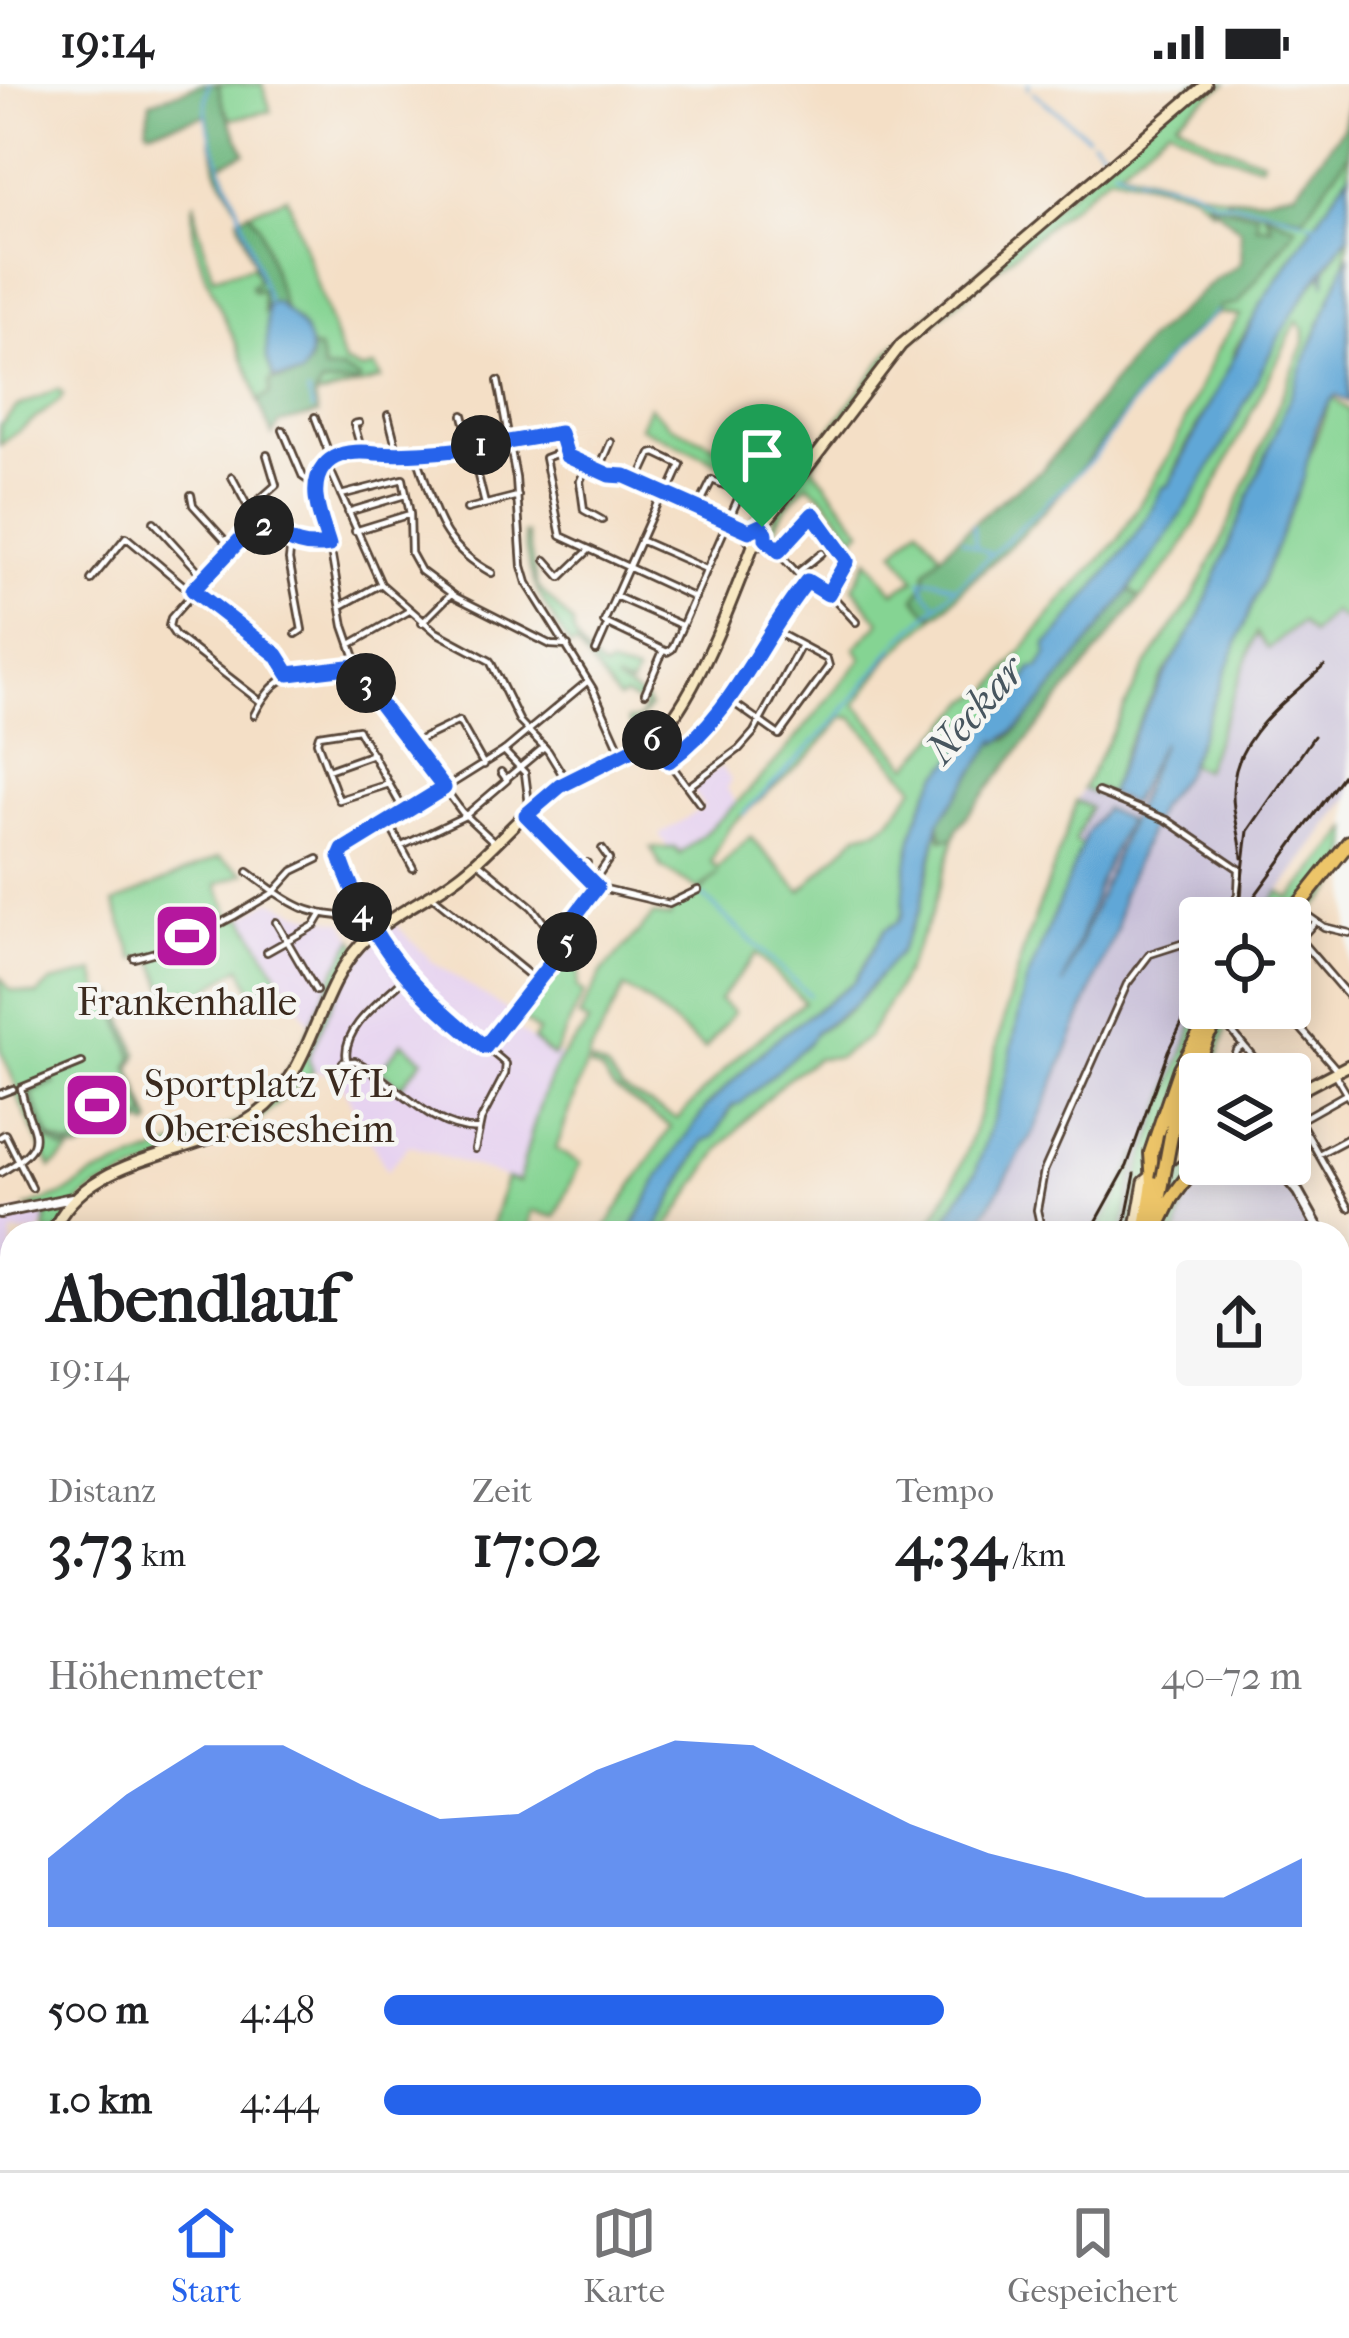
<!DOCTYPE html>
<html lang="de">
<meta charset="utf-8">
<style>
:root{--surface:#fff;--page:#f6f6f6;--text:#202124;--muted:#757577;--line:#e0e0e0;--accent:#2563eb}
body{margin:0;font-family:"IM FELL French Canon",serif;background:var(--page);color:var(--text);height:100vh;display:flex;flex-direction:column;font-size:45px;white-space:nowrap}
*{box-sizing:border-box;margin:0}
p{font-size:39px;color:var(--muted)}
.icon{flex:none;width:66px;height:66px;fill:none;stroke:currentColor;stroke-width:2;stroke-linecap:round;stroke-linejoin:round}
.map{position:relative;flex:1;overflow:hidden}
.side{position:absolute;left:0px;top:1137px;width:1350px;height:951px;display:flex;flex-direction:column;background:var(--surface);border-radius:36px 36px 0 0;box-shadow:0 6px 30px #0003}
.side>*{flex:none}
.fabs{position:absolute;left:1179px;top:813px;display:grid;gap:24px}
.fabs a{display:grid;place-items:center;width:132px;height:132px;border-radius:12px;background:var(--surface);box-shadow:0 6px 30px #0003;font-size:60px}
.pin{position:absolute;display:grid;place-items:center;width:102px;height:102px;color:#fff;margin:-123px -51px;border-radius:50% 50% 50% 0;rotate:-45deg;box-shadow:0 0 12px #0007}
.pin .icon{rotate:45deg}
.km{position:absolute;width:60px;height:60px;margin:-30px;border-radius:50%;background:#222;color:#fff;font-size:33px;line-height:60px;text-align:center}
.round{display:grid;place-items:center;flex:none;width:126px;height:126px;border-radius:12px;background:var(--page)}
.headline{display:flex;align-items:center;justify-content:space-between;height:204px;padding:0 48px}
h1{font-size:66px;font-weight:800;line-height:90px}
.metrics{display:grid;grid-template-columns:repeat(3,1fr);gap:18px;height:204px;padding:12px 48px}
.metrics div{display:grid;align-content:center}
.metrics b{font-size:60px;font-weight:800}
.metrics small{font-size:33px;font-weight:400}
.metrics p{font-size:33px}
.chart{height:336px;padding:24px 48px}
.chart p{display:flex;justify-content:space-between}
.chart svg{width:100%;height:216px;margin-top:12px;fill:var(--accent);opacity:.7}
ul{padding:0 48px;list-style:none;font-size:39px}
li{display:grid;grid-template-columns:192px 144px 1fr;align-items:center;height:90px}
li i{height:30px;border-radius:15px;background:var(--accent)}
.status{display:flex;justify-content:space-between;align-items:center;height:84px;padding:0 60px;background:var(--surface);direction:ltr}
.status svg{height:33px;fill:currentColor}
.tabs{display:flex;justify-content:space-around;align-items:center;height:168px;border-top:3px solid var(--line);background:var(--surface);font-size:33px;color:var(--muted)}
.tabs a{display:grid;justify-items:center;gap:6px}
.tabs .current{color:var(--accent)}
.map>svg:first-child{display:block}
.built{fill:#e6d2f0}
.industrial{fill:#c8bfd8}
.green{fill:#85d493;stroke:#607f58;stroke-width:3;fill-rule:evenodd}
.forest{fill:#6cb67d;stroke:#54704e;stroke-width:3}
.water{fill:#61a7d7;stroke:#4e687a;stroke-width:3}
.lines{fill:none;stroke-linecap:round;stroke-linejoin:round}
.stream{stroke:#61a7d7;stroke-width:3}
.pedestrian-casing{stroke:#574537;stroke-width:10}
.minor-casing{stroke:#574537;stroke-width:10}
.tertiary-casing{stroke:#574537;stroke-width:14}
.secondary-casing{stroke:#574537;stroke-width:15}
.trunk-casing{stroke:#574537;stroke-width:18}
.pedestrian{stroke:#fff;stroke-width:4.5}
.minor{stroke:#fff;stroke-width:4.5}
.tertiary{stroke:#fff;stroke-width:8}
.secondary{stroke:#f8e8c3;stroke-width:9}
.trunk{stroke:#edc569;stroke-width:12}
.rail{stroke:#3b2a1e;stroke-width:3}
.trunk-bridge-casing{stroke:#574537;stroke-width:18;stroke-linecap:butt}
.trunk-bridge{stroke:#edc569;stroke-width:12}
.route-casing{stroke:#fff;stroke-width:24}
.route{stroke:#2563eb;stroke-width:15}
.labels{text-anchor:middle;stroke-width:9;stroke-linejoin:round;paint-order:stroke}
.poi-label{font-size:39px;fill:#3b2a1e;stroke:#f6f6f2}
.water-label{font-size:42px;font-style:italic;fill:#48565f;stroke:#f6f6f2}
</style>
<div class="status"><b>19:14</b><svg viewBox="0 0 49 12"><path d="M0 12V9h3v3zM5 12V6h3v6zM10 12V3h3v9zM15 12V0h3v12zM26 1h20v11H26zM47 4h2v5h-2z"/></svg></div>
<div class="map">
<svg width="1349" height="2086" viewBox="0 0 1349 2086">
<rect width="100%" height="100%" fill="#f6f6f2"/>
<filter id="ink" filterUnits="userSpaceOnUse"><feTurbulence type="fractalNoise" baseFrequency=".00833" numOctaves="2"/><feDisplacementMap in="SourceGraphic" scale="24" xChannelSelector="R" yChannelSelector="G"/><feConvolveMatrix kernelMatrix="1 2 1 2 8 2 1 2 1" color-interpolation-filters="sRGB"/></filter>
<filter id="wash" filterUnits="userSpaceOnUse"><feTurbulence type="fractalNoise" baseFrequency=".004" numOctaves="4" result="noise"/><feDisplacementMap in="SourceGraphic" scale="48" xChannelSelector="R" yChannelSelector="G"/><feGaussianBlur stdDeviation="2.7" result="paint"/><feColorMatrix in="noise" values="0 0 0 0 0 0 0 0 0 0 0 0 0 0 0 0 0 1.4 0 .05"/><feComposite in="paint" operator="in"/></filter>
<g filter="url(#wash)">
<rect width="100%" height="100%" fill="#f4dfc6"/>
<path class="built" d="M721 682 731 696 727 705 737 720 680 770 671 767 659 751 704 723 691 704Z
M271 816 304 830 344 838 354 855 334 885 310 940 244 833Z
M394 839 434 879 510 928 507 934 511 940 553 973 558 970 563 973 529 1056 519 1098 409 1061 387 1087 336 990 313 987 309 981 308 974 323 934 350 886Z
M19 1127 42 1130 44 1135 41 1149H12V1246L0 1257V1133Z
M1349 2015V2086H1277L1268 2076H1338V2022Z"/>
<path class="industrial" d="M1333 526 1342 535 1349 528V713L1261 834H1200V924L1141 1083 1128 1149H1122L1135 1075 1113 1122 1094 1149H973L1035 1045 1117 844 1122 812 1158 724 1189 681 1204 686 1257 548Z
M1160 657 1139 716 1062 902 1102 791 1104 726 1082 761 1074 757 1089 723 1076 717 1083 705 1095 710 1097 704 1131 719Z
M1243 1080H1259L1280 1093 1317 1149H1177L1186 1112 1209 1095Z
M12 1813V1956L0 1959V1817Z
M12 1967V2076H548L523 2086H0V1970Z"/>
<path class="green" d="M219 0H262L271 27 231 35 220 17Z
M1193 0H1225L1176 36 1212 58 1263 76 1261 81 1216 68 1169 42 1119 85 1227 113 1228 119 1297 133H1303L1349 69V89L1279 192 1235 265 1233 278 1184 366 1169 401 1162 404C1144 449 1108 485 1078 524 1067 538 1062 549 1047 560V571L1038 584 929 706 910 763 903 829 898 838 884 846 855 897 774 957 707 1022 659 1093 630 1149H602L671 1043 613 1004 601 987 590 983 591 978 607 985 622 1005 677 1035 741 969 804 918 756 870 719 916 734 928 705 965 641 913 624 904 590 970 556 1065 580 1079 556 1133 532 1127 529 1149H490L506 1094 519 1098C527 1063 544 997 564 969 573 958 581 952 588 939L579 933 602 888 654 831 670 833 672 824 698 810 719 789 699 806 662 784 651 764H675L680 770C750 714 806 643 862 574L855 564 880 538 853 503 868 475 894 508 915 495 895 467 919 442 941 470 926 487 925 499 920 505 928 529 936 531 890 573 856 620 909 682 970 616 991 606 1060 518 1118 456 1173 364 1216 267 1240 231 1218 229 1217 224 1238 219C1256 192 1280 172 1296 142L1266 130 1273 143 1257 142 1256 129 1207 119 1216 125 1212 126 1192 108 1109 90 901 266 812 381 862 446 855 452 825 414 808 400C793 413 771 437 777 455L770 446 776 431 766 428 756 439 748 440 759 425 764 400 640 343 649 322 670 341 788 394 795 392 892 264ZM844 633 853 634 915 703 890 737 879 745 858 750 801 807 750 753 717 785 711 778 729 743 811 670Z
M287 113 344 279 361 286 375 283 381 295 314 313 321 301 358 299 324 287 319 266 312 264 298 238 285 226 259 141 249 128Z
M195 117 197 138 213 193 252 182 259 196 251 202 255 208 262 206 270 243 267 275 274 294 270 297V310L258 317C249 267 178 168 195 117Z
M1349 151 1345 180 1197 538 1161 594 1125 664 1109 710 1098 705 1096 710 1083 705 1145 583 1192 515 1224 452 1304 259V246L1297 237 1204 424 1177 471 1140 515 1129 505 1213 379 1299 215 1324 188Z
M58 305 63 310 60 316 0 361V341L17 323Z
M1332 312 1349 327V528L1342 535 1333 527 1311 550 1301 538 1268 565 1257 549 1204 686 1189 681Z
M524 450H527L537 502 573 540C572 558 590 576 605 586L608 582 636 590 631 602 615 597 645 615 650 623 632 644 628 636 639 635 645 622 625 612 618 615 580 566 575 561 570 563C544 518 528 503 524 450Z
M1076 717 1090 723 1075 757 1082 761 976 1087 938 1149H923C979 1073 990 978 1016 890 1033 831 1059 777 1076 717Z
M938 744 942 755 954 754 932 829 897 905 868 953 839 973 817 974 788 994 752 1029 721 1064 664 1149H654L705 1057 714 1053 735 1019 808 959C817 941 837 939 851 925 909 863 923 827 938 744Z
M1349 745C1349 796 1339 803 1303 834L1305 840 1290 863V834H1261L1279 808 1291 814Z
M219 773 245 789 217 800 232 835 244 833 282 898 254 911 241 883 190 916 185 905 169 915 152 872 135 875 114 819Z
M354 855 363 869 336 910 308 974 313 987 253 1042 99 1104 82 1115 62 1149H45L47 1132 27 1123 65 1110 92 1092 237 1039C303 999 313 914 354 855Z
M566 864 580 880 577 904 584 910 553 973 533 956 538 948 517 931Z
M95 888 102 915 111 913 133 972 129 984 147 1033 69 1063 51 1055 31 1010 57 999 26 1010 48 1057 71 1067 51 1084 15 1008 17 1004 0 965V893L10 906 37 911 51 898Z
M1200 924H1232L1223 937 1226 947 1212 990H1200V1080H1207L1186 1112 1177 1149H1128L1141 1083Z
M402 958 423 975 401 1002 380 986Z
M1138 1069 1122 1149H1094L1113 1122Z"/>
<path class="forest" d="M201 0H219C219 21 236 47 245 69L221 80 239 126 216 84 207 31 149 46 147 43 150 18Z
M1349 10V69L1304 133 1228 119 1227 113 1257 114 1296 107 1343 44Z
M1206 116 1230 125 1257 129V142L1272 143 1265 130 1296 142 1294 147 1238 220 1218 224V229C1171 259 1140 308 1107 352 1068 403 1024 452 975 493 961 505 952 521 936 531L929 530 915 514 925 498 926 487C960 448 1001 414 1043 385L1147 256 1215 196 1238 182 1242 176 1240 146Z
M249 128 259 141 285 226 276 219 267 221 264 227 262 206H252L251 202 259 195 238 134Z
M312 264 319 265 324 287 342 286 360 295 358 299 321 301 314 313 318 330 280 339 272 351 258 317 270 310V297L301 292 309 280Z
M1129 505 1140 515 958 743 954 754 942 755 939 738 996 656 1008 655 1026 637Z
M114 911 138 970 131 985 152 1040 148 1043 144 1039 80 1066H62L43 1050 26 1009 56 997 31 1010 51 1055 69 1063 147 1033 129 984 133 972 111 914 101 913Z
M832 2076H1258L1268 2086H832Z"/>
<path class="water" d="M1349 89V151L1326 182 1325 201 1323 186C1277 243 1251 314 1214 377 1161 469 1094 555 1026 637L997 660 996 656 939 738 920 825 899 869 854 921 816 947 808 959 741 1019 732 1022 714 1053 704 1057 654 1149H630L659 1093 707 1022 774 957 855 897 884 846 898 838 903 829C904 781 913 731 938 691L1023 602 1031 585 1039 584 1047 571V560C1062 549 1066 538 1078 524 1109 485 1143 449 1162 404L1169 401 1261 220Z
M1349 170V318L1336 311C1315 329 1309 367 1304 393L1185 689 1158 724 1122 812 1117 844 1035 1045 973 1149H938L976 1087 1004 1001 1025 902 1088 747 1104 725 1127 736 1102 791 1063 901 1162 658 1131 719 1109 710C1131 648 1161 594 1197 538Z
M276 218C300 239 324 259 301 292L274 294 267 275V221Z"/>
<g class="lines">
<path class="stream" d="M209 0C195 35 228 95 240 129
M1028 5 1029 0
M1033 8 1087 52
M1092 56 1107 70
M1114 84 1131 91
M1135 92 1194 104 1214 117 1264 124 1303 136
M241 132 269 219
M1308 138 1316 140
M308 309 313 326
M973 441 976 462
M962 456 991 470
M937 520 926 509 921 496H936L953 502
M898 558 1093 375 1161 281 1217 227
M743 730 837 635 895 562
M703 812 809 911
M0 1331 12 1333
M1338 1839 1349 1845
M1177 2076 1183 2086
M874 2083 882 2086
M1201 2086H1208"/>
</g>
</g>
<g filter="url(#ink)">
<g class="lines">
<defs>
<path id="pedestrian" d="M504 667 525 689 529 721
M507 694 544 663
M579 787 587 779"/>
<path id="minor" d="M498 297 516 394 522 482 527 499 593 605 623 672
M388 331 398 370
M463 331 485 420
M315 333 331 375
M359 339 354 340 362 368
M283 346 303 393 316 402
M561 368 545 374 561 452 695 514
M563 368 749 447
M416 370C436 424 436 459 492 489
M327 379 381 500 436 548 490 577 520 638 548 667 567 698
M587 381 580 397 584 426 602 436
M599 386 611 358
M232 393 257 440
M638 398 651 370 656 369 681 381 668 410
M662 408 604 538 667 568 672 565 741 408 712 396 698 424
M191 411 193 421 231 463
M341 411 403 395 410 430 411 469 421 487 456 513 551 561 568 562
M250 424 276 401 267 371
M467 425 518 412
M348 428 405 411
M154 438 204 493
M355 447 410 430
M766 455 797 489 834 514 856 538
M640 456 706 485
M291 460 289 476 302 546 296 550
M779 467 809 431H815L847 475 828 510
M546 476 561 493 589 466
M797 489 822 469
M91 496 126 453 189 506
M195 508 272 566 289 590
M615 512 681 541
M341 522 381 500
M422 539 451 510
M351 560 409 527
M596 567 607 542
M645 609 663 567
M731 617 779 651 829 582 827 575 773 546
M261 618 175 551 169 542 171 534 253 441C280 440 284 468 329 461
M254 631C284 571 307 599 357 582
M652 655 700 720
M413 659 459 637 484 681
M669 677C739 625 755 560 807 497
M328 686 373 670
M389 700 339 716 317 658 319 651 358 645 359 647 406 730
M688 703 739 665 754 648 801 561
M444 704 343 766 340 773C365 845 403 896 462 945 476 957 492 967 506 980L505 990 481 1036 475 1065
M445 704 504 667 588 597
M1098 708 1167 736 1239 785 1238 810 1229 834
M527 731 597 803 669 820 698 806
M389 740 413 784
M493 757 462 728 361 591 344 542 332 473 317 424V396L327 379 350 369H428L560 349 563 368
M402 762 465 732 507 696 501 688
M479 779 532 823 563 864
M248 788C293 822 306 833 364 833
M592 800 609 775 602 765
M431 811 538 898
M1275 834 1282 823 1291 820 1324 843 1349 849
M276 838 316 907
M1300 856 1349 913
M1290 866 1315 838
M267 868 315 841 321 831
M134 874 177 862 234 832 273 809 293 787 318 775
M1235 924 1228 942 1267 990
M1283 924 1338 987
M485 963 571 854 567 842 597 803
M347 976C340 944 385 914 406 893
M339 988 343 978 355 977C393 995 433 1049 479 1045
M1334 989 1349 1014
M1228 990 1236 966 1243 961
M0 1010 13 1005
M1290 1020 1349 1124
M1300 1036 1346 1010
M0 1053 5 1050 32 1104
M1319 1070 1349 1054
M0 1089C57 1057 28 1049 21 1004L82 979
M1042 1149 1037 1126 1044 1087 1127 900 1150 870 1200 854
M0 1813 12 1810
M0 1963 12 1960
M233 2076H239
M357 2076 360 2082 372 2076
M655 2086 673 2076
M782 2086 783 2076"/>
<path id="tertiary" d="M1275 1080 1298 1108 1321 1149
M0 1129 72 1114
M1338 1188 1349 1239
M1346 1320 1349 1297
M1349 1320 1341 1327 1349 1336
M1338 1397 1348 1336
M1338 1923 1349 1930
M859 2076 861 2086"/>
<path id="secondary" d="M749 451a9 9 0 1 1 18 0a9 9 0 1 1-18 0Z
M762 443 901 261 1206 0
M1290 1012 1349 981
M52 1149C87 1066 192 1077 257 1030 312 991 315 910 360 861 389 830 432 814 464 788 497 762 524 725 559 703 591 682 635 675 662 647 698 609 735 509 754 459
M1135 1149 1144 1098 1182 1066 1200 1035
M0 1269 12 1259
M545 2086 578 2076"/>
<path id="trunk" d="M1306 812 1349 758
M1290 843 1293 839
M1185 1006 1208 951 1226 924
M1196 1025 1202 976
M1171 1052 1183 994
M1155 1136 1163 1095
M1145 1149 1153 1100 1151 1069 1180 984 1214 924
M1155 1149 1172 1114 1200 1076
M837 2086V2076"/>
</defs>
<use href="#pedestrian" class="pedestrian-casing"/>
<use href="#minor" class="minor-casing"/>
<use href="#tertiary" class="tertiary-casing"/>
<use href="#secondary" class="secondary-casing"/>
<use href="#trunk" class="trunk-casing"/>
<use href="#pedestrian" class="pedestrian"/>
<use href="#minor" class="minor"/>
<use href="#tertiary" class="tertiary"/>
<use href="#secondary" class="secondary"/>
<use href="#trunk" class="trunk"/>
<path class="rail" d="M1242 774C1241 751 1232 730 1233 708 1233 652 1287 617 1324 582
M1243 828 1349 683
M1237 834 1248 747 1314 652
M1090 1149 1127 1082 1168 967 1200 902
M1123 1149 1135 1090
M589 2086 616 2076"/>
<defs>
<path id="trunk-bridge" d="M1288 834 1306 812
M1163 1095 1171 1052"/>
</defs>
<use href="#trunk-bridge" class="trunk-bridge-casing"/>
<use href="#trunk-bridge" class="trunk-bridge"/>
</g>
</g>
<g class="lines" filter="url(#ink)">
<defs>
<path id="route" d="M560 349 567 372 609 391 625 392 749 447 760 442 766 449V455L779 467 813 430 847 477 828 510 807 497C757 559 736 627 669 677L652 656 560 702 526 731 597 803 567 842 571 854 485 963C414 907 370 859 340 773L343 766 444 704 370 607 357 582 289 590 277 571 193 506 253 442C280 440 284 468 329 461 322 437 306 404 324 382 336 367 359 367 376 369 437 373 499 359 560 349Z"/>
</defs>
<use href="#route" class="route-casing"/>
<use href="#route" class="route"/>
</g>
<defs>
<symbol id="stadium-square" viewBox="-11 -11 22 22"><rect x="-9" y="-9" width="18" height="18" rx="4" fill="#b5179e" stroke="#f6f6f2"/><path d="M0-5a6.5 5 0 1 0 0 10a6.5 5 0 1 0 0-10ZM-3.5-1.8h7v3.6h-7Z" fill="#fff"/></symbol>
</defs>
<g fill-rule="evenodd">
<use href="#stadium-square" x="149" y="814" width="76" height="76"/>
<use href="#stadium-square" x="59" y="983" width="76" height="76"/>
</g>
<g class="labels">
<g class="poi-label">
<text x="187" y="931">Frankenhalle</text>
<text x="144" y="1013" text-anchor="start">Sportplatz VfL<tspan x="144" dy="45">Obereisesheim</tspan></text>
</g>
<g class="water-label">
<text transform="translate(974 625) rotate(-49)" y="15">Neckar</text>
</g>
</g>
</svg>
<div class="fabs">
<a><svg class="icon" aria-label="locate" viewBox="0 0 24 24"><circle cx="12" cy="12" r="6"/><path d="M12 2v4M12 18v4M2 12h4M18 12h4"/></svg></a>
<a><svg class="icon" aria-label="layers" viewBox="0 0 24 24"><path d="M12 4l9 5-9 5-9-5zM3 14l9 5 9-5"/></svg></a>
</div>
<div class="pin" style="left:762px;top:443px;background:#1e9e55"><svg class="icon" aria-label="arrive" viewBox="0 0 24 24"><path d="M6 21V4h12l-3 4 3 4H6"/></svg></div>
<b class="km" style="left:481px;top:361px">1</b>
<b class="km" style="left:264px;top:441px">2</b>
<b class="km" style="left:366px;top:599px">3</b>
<b class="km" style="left:362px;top:828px">4</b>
<b class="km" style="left:567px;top:858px">5</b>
<b class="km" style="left:652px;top:656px">6</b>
<section class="side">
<div class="headline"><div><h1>Abendlauf</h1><p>19:14</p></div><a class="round"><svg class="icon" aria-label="share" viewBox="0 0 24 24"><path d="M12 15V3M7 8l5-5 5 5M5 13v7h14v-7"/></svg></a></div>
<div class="metrics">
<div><p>Distanz</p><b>3.73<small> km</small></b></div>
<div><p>Zeit</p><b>17:02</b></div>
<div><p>Tempo</p><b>4:34<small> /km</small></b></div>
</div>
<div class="chart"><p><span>Höhenmeter</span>40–72 m</p>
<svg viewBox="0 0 160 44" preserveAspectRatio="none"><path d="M0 44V30L10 17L20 7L30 7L40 15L50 22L60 21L70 12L80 6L90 7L100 15L110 23L120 29L130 33L140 38L150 38L160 30V44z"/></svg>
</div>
<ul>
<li><b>500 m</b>4:48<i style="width:61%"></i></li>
<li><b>1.0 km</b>4:44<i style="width:65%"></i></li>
</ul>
</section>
</div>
<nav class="tabs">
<a class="current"><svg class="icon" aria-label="home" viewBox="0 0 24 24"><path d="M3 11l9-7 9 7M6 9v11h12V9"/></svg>Start</a>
<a><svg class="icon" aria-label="map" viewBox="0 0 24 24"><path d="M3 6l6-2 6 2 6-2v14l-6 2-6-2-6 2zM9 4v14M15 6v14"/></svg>Karte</a>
<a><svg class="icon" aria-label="saved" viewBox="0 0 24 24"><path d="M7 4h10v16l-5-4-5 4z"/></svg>Gespeichert</a>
</nav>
